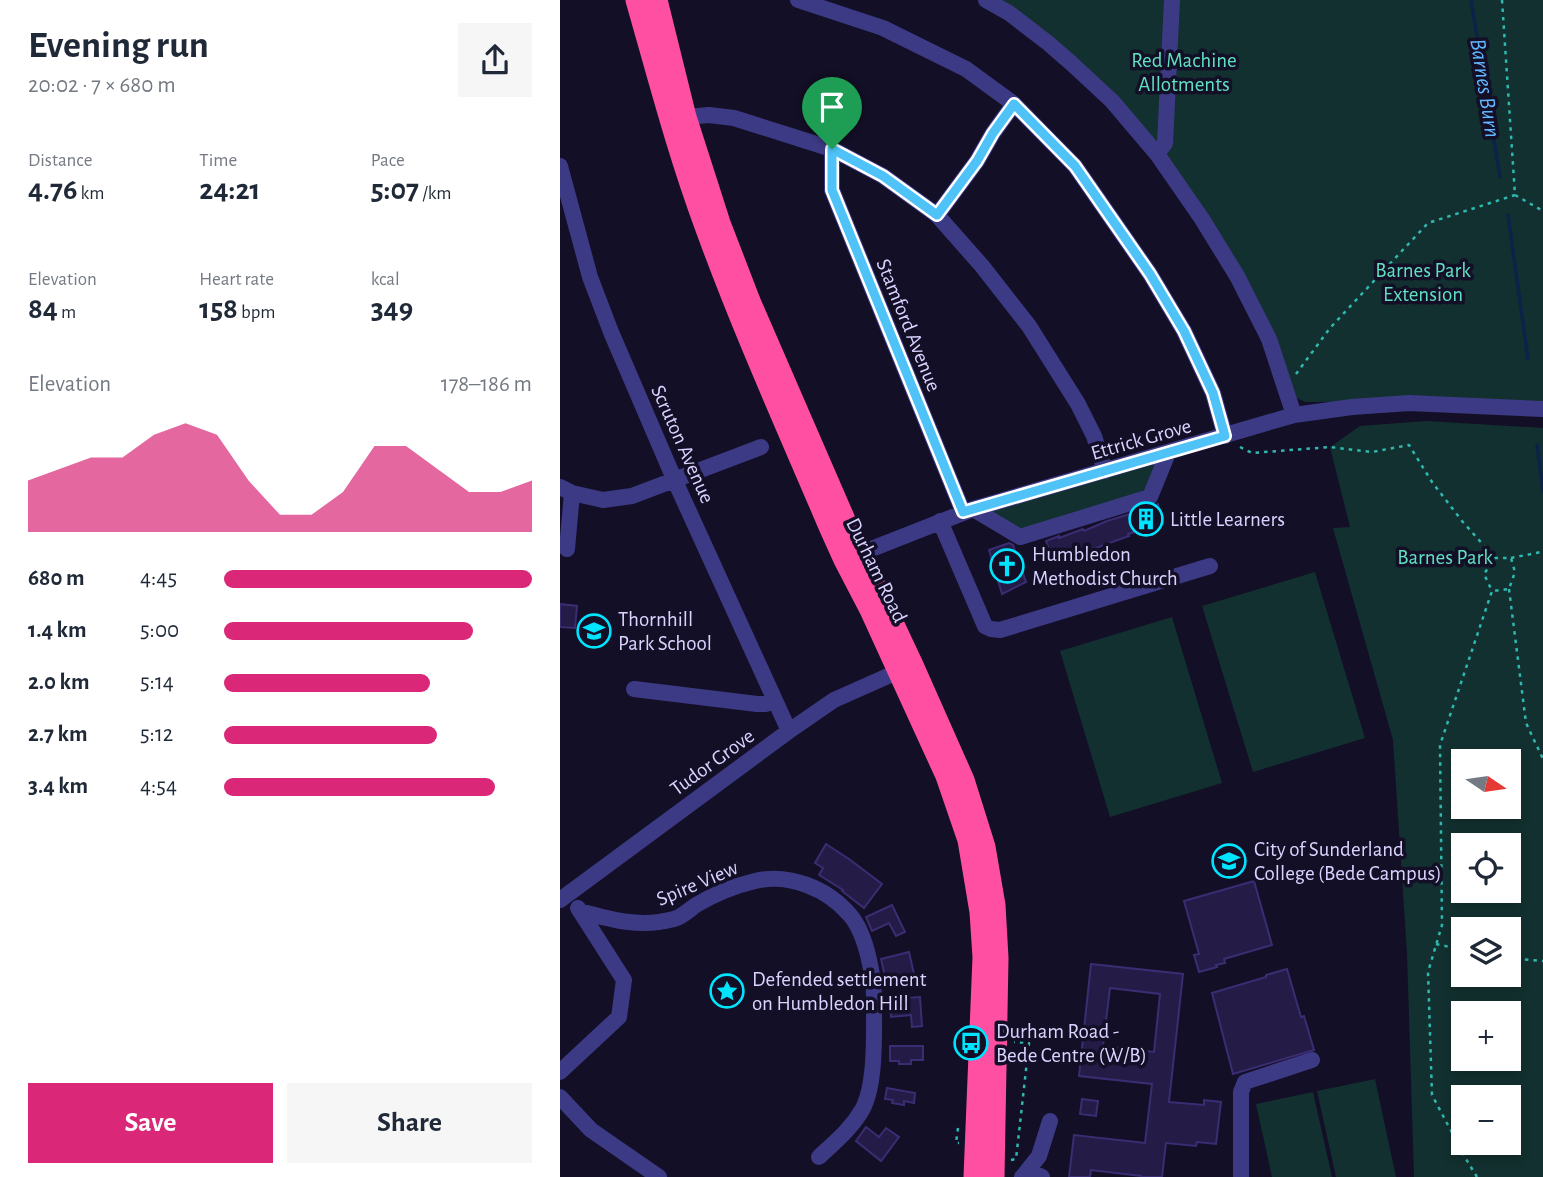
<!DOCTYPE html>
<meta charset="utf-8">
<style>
:root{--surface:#fff;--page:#f6f6f7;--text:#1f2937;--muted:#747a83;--accent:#db2777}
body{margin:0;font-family:"Alegreya Sans",sans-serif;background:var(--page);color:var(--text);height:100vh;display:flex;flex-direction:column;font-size:26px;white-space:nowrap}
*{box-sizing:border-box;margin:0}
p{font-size:23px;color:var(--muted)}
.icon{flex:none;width:38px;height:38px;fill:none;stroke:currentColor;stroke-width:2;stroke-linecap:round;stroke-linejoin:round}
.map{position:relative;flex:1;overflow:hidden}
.panel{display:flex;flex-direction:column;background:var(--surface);width:560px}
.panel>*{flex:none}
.needle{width:46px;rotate:103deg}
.fabs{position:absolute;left:891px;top:749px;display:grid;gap:14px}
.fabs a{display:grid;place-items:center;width:70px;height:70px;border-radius:0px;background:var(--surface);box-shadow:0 4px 10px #0003;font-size:35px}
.pin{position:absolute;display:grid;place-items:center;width:60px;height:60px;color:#fff;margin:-72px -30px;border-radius:50% 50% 50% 0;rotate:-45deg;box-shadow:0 0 7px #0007}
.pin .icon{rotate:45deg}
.round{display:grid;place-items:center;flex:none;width:74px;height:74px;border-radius:0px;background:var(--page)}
.headline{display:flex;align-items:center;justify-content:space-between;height:119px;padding:0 28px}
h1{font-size:38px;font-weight:700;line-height:52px}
.figures{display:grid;grid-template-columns:repeat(3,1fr);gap:10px;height:119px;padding:7px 28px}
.figures div{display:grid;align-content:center}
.figures b{font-size:30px;font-weight:700}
.figures small{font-size:19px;font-weight:400}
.figures p{font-size:19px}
.chart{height:196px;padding:14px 28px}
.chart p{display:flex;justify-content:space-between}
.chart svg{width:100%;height:126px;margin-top:7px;fill:var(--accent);opacity:.7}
.primary-button{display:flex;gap:14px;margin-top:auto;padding:14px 28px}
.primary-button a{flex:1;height:80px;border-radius:0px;background:var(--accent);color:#fff;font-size:28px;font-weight:700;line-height:80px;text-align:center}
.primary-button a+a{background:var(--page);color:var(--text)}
ul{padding:0 28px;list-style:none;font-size:23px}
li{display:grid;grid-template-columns:112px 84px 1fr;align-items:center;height:52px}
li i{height:18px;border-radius:9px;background:var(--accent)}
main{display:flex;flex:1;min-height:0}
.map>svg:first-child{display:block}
.green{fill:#12302f;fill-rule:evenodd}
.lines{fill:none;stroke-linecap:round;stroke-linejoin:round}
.stream{stroke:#0c2248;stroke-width:3.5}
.building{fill:#241b47;stroke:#3b2d73;stroke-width:2;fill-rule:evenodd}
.path{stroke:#2fb8b0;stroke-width:2.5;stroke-dasharray:3.5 5;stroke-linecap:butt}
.minor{stroke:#3d3a85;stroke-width:16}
.highway{stroke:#ff4fa3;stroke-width:21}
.route-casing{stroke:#fff;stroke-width:14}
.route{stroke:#4fc3f7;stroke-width:9}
.labels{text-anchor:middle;stroke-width:7;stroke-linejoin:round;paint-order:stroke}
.park-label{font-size:21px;fill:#5fe0c0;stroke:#130f26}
.street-label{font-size:21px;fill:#d9d4ff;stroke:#130f26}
.poi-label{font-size:21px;fill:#d9d4ff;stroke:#130f26;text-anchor:start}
.water-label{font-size:23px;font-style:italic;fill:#62b6ff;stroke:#130f26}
</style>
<main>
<section class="panel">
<div class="headline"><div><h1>Evening run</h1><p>20:02 · 7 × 680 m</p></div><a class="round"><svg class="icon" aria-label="share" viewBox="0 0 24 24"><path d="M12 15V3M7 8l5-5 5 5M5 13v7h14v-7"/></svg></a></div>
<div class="figures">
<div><p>Distance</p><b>4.76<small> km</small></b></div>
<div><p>Time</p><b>24:21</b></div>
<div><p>Pace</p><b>5:07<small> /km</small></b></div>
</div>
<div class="figures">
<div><p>Elevation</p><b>84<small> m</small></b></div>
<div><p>Heart rate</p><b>158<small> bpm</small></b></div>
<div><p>kcal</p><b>349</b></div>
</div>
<div class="chart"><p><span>Elevation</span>178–186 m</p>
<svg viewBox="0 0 160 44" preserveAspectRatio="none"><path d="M0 44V26L10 22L20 18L30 18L40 10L50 6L60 10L70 26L80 38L90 38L100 30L110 14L120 14L130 22L140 30L150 30L160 26V44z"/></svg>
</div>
<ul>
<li><b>680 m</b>4:45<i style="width:100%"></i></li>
<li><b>1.4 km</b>5:00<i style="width:81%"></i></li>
<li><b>2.0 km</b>5:14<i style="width:67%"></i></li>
<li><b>2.7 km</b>5:12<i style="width:69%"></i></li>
<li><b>3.4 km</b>4:54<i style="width:88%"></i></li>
</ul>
<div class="primary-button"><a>Save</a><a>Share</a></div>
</section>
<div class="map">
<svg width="983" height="1177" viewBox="0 0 983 1177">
<rect width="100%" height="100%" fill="#130f26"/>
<path class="green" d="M434 0H983V401L745 402 729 394 711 326 552 97Z
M866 421 983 428V1177H854L847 953 833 740 773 528 790 527 770 447 800 426ZM903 761H948V807H903ZM903 845H948V891H903ZM903 929H948V975H903ZM903 1013H948V1059H903ZM903 1097H948V1143H903Z
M608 453 590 497 460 537 413 509Z
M755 572 805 738 693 772 642 606Z
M612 617 662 783 550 817 500 651Z
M815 1079 836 1177H776L757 1091Z
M753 1092 772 1177H712L696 1104Z"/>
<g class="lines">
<path class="stream" d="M911 0 940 177
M948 215 968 359
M977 445 983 491"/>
</g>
<path class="building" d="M598 504 603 524 568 534 569 536 514 556 513 553 492 559 486 541 499 536V538L523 529 524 531 547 521 593 507Z
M449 543 453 545 466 582 442 594 429 550Z
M0 604 17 606 15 628 0 627Z
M266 844 289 859 322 884 304 908 282 891 283 890 259 875 263 868 255 863Z
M694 881 712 945 664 959 665 963 656 965 657 967 639 972 634 955 639 954 624 901Z
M332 905 345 932 336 936 329 923 312 931 306 917Z
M349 952 354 974 326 981 321 959Z
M531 964 623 974 609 1102 644 1105V1100L661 1102 656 1144 637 1142 636 1146 606 1143 602 1177H581V1176L531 1170 530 1177H509L514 1135 585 1143 592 1084 519 1076ZM550 988 600 994 594 1052 543 1046Z
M727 969 741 1017 744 1016 754 1050 673 1074 652 993 706 977V975Z
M360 997 362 1026 352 1027 351 1015 331 1017 330 999Z
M330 1046H363V1060H351V1064H339V1061H330Z
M327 1088 355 1093 354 1103 344 1101V1105L332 1103 333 1100 325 1099Z
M522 1099 538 1101 536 1116 520 1114Z
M306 1127 319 1137 326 1128 339 1137 321 1161 296 1141Z"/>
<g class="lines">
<path class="path" d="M942 0 955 195 983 211
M736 374 770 328 868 223 955 195
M680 447 692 453 770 447 812 452 849 445 872 482 902 521 935 558
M951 558 981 552 983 550
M949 589 966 723 983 759
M876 944 903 950
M948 958 983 961
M398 1128 396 1143H399
M451 1160 456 1159 469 1043 454 1042
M917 1177 906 1159 872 1095 868 972 882 925 880 745 932 591 924 574 935 558H951L955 572 949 589 932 591"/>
<path class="minor" d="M238 0 323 28 406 69 454 104 515 166 590 274 624 331 653 393 665 436
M426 0 449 13 488 43 511 63 552 101 597 154 642 219 677 276 709 339 734 415
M126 117 149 115 174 118 272 149 323 176 377 215 422 266 469 326 518 404 534 436 545 471
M272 149V190L403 512
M597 154 605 143 612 0
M0 166 30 277 51 332 115 481 229 731
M377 215 417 161 433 133 454 104
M0 487 12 493 43 500 72 496 201 447
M413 509 460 537 590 497 608 453
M380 521 425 626 431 629 440 630 650 566
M7 549 12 493
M291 557 413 509 734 415 792 407 849 403 983 409
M74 689 197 704H206L215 701
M0 900 229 731 274 700 346 668
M20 911C52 920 80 928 114 919 122 917 129 910 136 905 154 894 174 886 195 881 229 873 267 888 290 915 307 935 315 980 314 1006 314 1033 316 1086 302 1110 291 1129 275 1142 259 1157
M0 1072 59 1017 64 980 18 908
M0 1097 31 1130 99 1177
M464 1175 479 1156 490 1121
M462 1177C468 1172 476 1174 482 1177
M681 1177V1092L685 1082 752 1060"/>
<path class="highway" d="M76 0C98 77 118 154 146 229 183 331 228 430 270 529L284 560 310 610 386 776 408 840 420 912 423 957 414 1177
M97 0 126 117 160 223 190 301 289 529 353 665 404 780 425 847 435 905 438 958 434 1177"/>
</g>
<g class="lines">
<defs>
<path id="route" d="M454 104 515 166 590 274 624 331 653 393 665 436 403 512 272 190V149L323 176 377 215 417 161 433 133Z"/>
</defs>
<use href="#route" class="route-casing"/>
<use href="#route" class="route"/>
</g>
<defs>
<symbol id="building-ring" viewBox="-11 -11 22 22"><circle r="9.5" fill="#130f26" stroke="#00e5ff" stroke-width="1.5"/><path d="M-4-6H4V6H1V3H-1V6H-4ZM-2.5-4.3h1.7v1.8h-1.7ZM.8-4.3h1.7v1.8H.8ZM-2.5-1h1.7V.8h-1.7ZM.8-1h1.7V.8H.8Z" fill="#00e5ff"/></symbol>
<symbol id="church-ring" viewBox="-11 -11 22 22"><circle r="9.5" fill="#130f26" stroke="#00e5ff" stroke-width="1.5"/><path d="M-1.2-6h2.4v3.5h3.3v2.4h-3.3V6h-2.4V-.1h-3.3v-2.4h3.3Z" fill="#00e5ff"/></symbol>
<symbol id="school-ring" viewBox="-11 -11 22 22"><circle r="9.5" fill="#130f26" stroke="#00e5ff" stroke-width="1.5"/><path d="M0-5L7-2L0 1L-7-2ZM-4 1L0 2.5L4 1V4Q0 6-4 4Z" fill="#00e5ff"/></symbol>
<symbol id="university-ring" viewBox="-11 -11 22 22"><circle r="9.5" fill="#130f26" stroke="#00e5ff" stroke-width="1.5"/><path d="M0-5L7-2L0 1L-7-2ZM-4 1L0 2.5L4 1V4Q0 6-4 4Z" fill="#00e5ff"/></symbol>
<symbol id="sight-ring" viewBox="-11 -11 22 22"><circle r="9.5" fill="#130f26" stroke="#00e5ff" stroke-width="1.5"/><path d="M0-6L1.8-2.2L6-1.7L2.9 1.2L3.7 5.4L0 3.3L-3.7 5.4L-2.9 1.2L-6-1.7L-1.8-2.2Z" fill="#00e5ff"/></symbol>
<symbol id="bus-ring" viewBox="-11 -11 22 22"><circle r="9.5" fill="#130f26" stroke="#00e5ff" stroke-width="1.5"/><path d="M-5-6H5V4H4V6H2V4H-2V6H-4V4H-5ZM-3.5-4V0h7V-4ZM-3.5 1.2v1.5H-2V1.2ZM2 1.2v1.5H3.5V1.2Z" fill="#00e5ff"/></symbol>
</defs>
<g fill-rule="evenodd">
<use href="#building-ring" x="567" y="500" width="38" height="38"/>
<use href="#church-ring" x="428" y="547" width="38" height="38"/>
<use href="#school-ring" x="15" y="612" width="38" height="38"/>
<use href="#university-ring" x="650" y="842" width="38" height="38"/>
<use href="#sight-ring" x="148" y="972" width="38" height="38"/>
<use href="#bus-ring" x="392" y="1024" width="38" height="38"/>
</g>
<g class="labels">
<g class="park-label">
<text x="624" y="67">Red Machine<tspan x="624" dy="24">Allotments</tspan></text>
<text x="863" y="277">Barnes Park<tspan x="863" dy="24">Extension</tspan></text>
<text x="885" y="564">Barnes Park</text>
</g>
<g class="street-label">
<text transform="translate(349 325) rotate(68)" y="7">Stamford Avenue</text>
<text transform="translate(581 439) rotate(-16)" y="7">Ettrick Grove</text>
<text transform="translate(123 444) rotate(66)" y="7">Scruton Avenue</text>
<text transform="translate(317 570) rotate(64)" y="7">Durham Road</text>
<text transform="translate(152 762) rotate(-36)" y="7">Tudor Grove</text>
<text transform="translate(137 883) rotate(-23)" y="7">Spire View</text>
</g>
<g class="poi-label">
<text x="610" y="526">Little Learners</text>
<text x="472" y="561">Humbledon<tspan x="472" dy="24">Methodist Church</tspan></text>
<text x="58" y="626">Thornhill<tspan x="58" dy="24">Park School</tspan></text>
<text x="694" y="856">City of Sunderland<tspan x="694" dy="24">College (Bede Campus)</tspan></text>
<text x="192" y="986">Defended settlement<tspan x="192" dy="24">on Humbledon Hill</tspan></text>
<text x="436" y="1038">Durham Road -<tspan x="436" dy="24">Bede Centre (W/B)</tspan></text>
</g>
<g class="water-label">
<text transform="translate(926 88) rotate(81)" y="8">Barnes Burn</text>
</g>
</g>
</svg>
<div class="fabs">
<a><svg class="needle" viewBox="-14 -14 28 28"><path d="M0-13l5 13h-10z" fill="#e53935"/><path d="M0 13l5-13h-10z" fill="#747a83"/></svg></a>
<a><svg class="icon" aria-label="locate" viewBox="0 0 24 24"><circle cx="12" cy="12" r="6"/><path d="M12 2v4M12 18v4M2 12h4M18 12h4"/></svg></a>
<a><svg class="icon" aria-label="layers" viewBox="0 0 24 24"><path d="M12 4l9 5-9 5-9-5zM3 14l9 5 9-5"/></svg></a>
<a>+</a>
<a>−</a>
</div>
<div class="pin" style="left:272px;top:149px;background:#1e9e55"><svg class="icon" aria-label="arrive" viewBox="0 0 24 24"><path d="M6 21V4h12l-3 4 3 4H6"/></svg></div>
</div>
</main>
